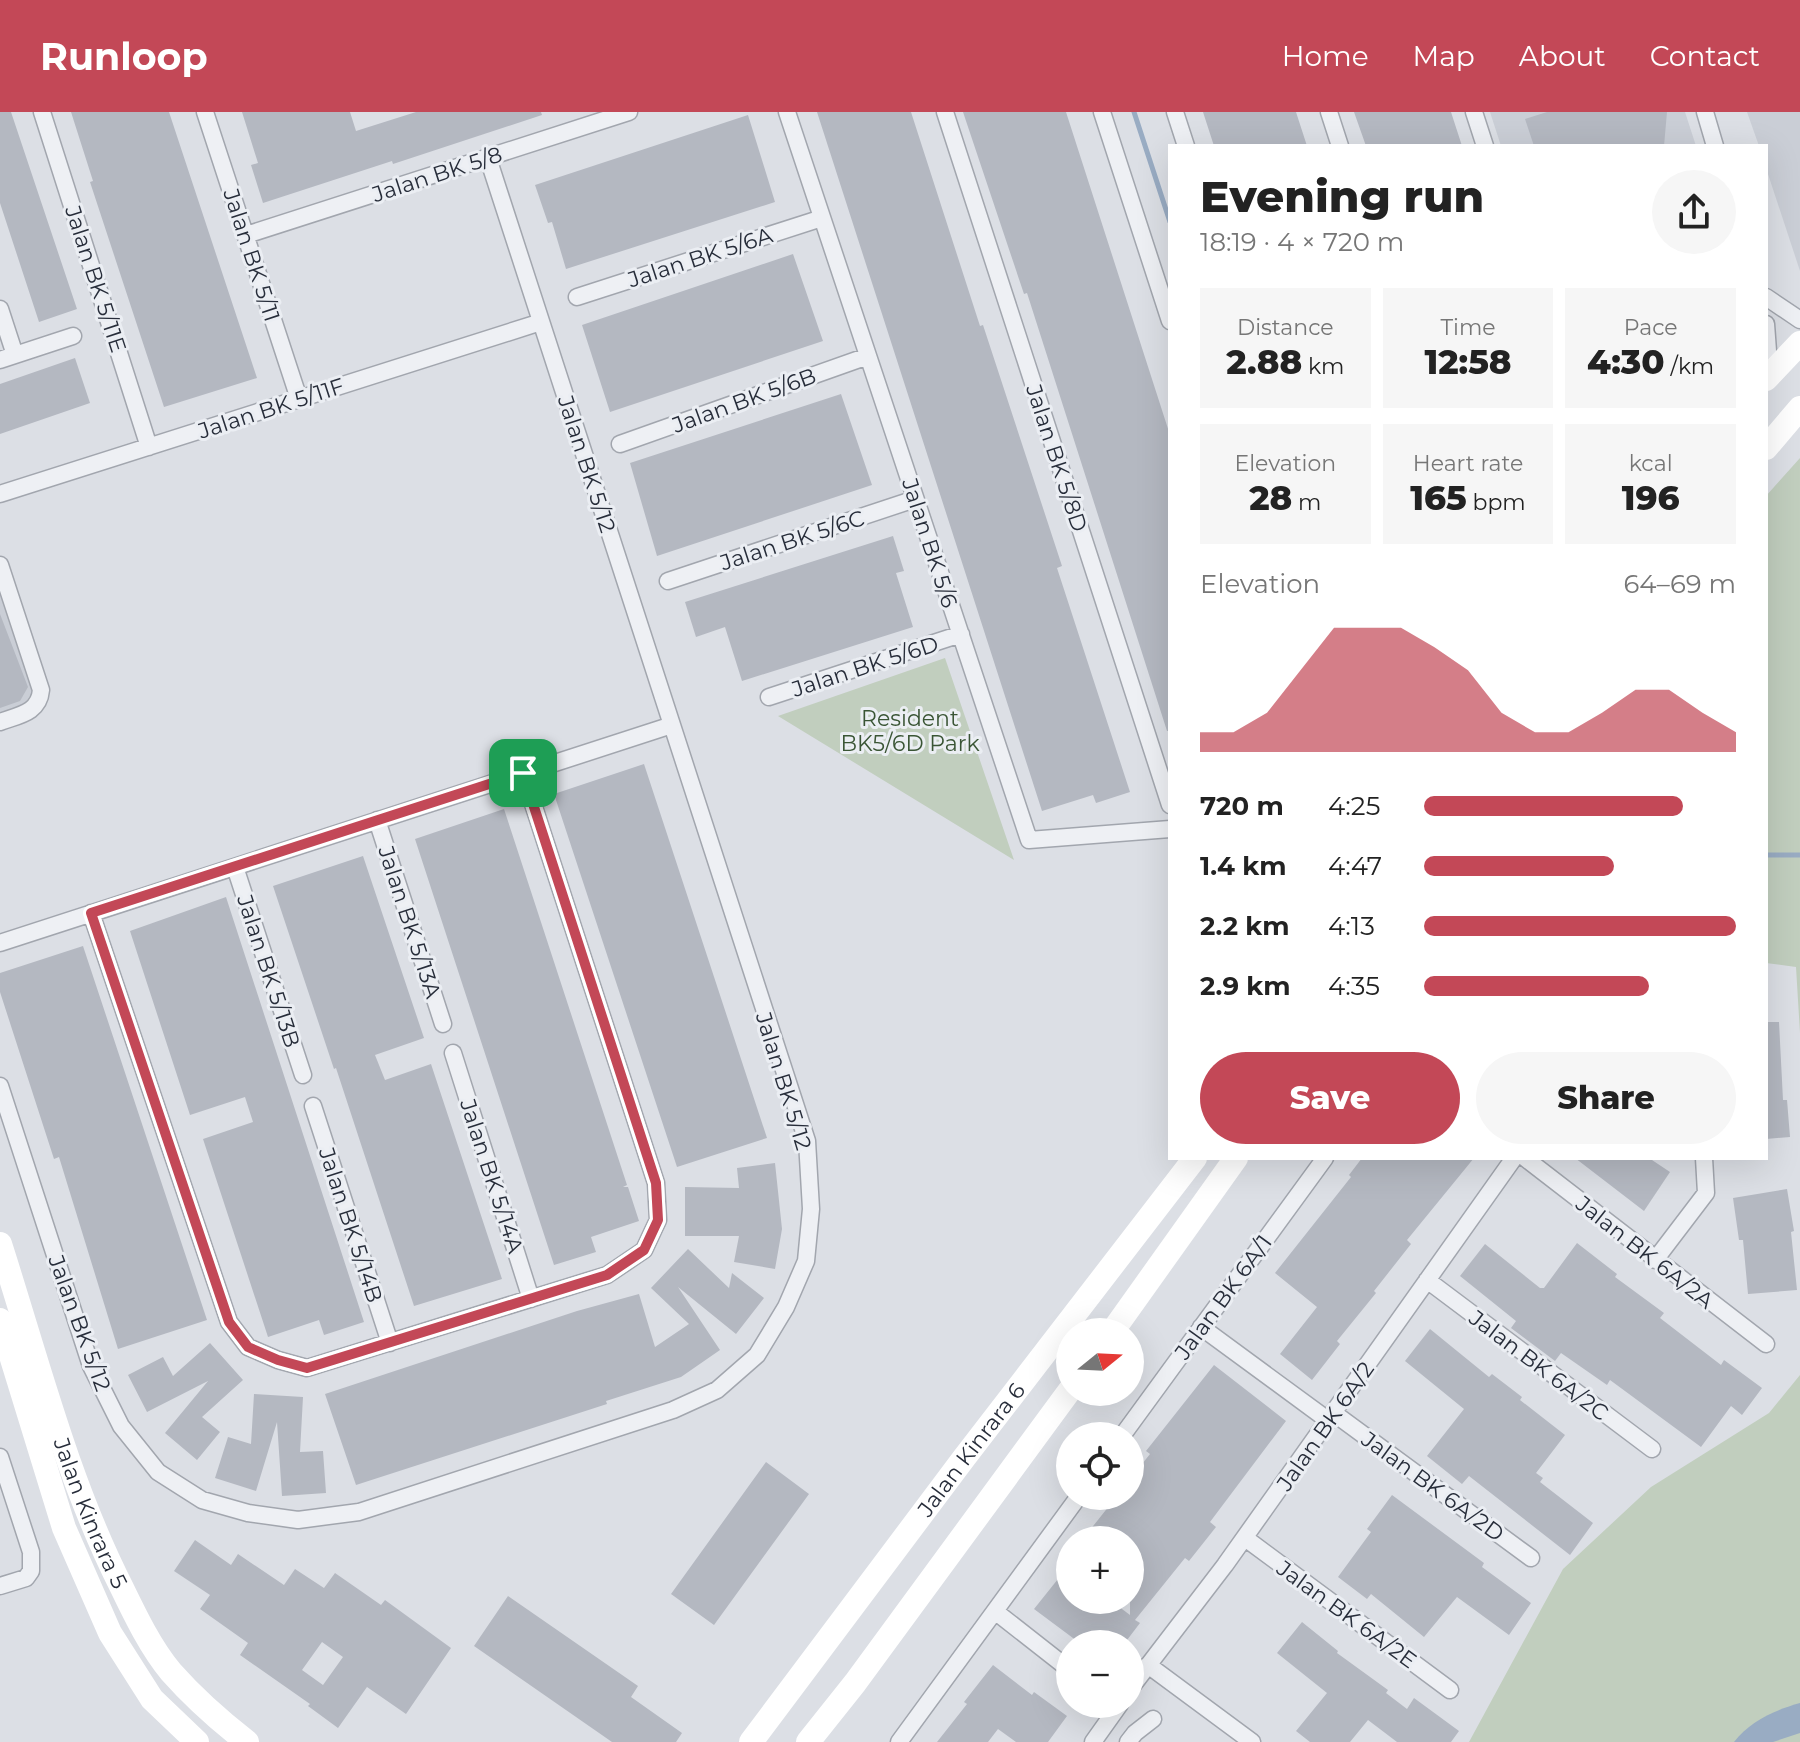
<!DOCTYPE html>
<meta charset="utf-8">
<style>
:root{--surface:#fff;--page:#f6f6f6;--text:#222;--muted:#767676;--accent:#c34857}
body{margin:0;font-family:Montserrat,sans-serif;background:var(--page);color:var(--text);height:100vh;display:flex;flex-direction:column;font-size:30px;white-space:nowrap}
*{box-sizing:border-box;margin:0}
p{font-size:26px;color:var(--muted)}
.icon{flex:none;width:44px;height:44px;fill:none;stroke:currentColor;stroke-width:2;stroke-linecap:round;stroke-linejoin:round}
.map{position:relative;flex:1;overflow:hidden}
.sheet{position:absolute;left:1168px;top:32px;width:600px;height:1016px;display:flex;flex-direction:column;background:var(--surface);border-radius:0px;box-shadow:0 8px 32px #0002}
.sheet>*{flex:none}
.needle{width:52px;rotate:72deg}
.controls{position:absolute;left:1056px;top:1206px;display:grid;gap:16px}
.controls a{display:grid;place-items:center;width:88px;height:88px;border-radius:50%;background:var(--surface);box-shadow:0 8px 32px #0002;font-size:40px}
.pin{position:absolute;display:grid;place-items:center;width:68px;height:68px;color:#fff;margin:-34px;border-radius:16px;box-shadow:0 4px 12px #0006}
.round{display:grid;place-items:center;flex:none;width:84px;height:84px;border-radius:42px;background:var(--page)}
.overview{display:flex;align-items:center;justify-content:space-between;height:136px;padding:0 32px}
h1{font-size:44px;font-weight:800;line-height:60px}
.metrics{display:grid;grid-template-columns:repeat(3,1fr);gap:12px;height:136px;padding:8px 32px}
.metrics div{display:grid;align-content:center;border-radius:0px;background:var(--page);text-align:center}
.metrics b{font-size:34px;font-weight:800}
.metrics small{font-size:22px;font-weight:400}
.metrics p{font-size:22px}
.chart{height:224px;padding:16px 32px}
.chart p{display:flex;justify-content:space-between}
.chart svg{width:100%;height:144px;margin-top:8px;fill:var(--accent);opacity:.7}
.button{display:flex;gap:16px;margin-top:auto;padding:16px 32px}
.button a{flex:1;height:92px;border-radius:48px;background:var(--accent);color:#fff;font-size:32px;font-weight:800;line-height:92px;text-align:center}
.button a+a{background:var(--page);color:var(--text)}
ul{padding:0 32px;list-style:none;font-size:26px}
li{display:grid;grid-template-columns:128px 96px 1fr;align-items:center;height:60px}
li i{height:20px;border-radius:10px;background:var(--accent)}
header{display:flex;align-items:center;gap:48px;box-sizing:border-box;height:112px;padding:0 40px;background:var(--accent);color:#fff}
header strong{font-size:38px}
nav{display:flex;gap:44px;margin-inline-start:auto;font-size:28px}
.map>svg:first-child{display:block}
.built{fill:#caced6}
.green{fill:#c1cebe}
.water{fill:#99acc3}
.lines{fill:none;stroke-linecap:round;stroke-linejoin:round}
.stream{stroke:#99acc3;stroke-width:5}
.building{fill:#b4b8c1;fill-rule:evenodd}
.minor-casing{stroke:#a2a6ae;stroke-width:19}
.minor{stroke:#eef0f4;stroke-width:16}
.secondary{stroke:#fff;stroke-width:24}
.route-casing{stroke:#fff;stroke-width:16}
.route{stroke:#c34857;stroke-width:10}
.labels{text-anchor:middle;stroke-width:6;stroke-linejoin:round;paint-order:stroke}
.street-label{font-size:22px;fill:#272d3a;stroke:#ebeef3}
.park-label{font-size:22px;fill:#3a5535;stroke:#ebeef3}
</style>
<header>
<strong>Runloop</strong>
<nav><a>Home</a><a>Map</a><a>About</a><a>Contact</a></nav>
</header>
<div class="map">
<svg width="1800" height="1630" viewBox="0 0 1800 1630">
<rect width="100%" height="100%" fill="#dcdfe5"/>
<path class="built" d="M1490 0H1685L1696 34H1501Z
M1747 0H1800V159L1766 56V34H1759Z
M0 472 35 579 32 587 24 595 0 603Z"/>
<path class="green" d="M1800 346V921L1796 855 1766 851V384Z
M945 546 1014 748 778 604Z
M1800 1263V1630H1469L1563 1457 1651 1375 1769 1301Z"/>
<path class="water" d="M1800 1591V1621L1773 1630H1734C1750 1609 1775 1598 1800 1591Z"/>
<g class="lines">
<path class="stream" d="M1134 0 1170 110
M1766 743H1800"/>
</g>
<path class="building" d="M0 0H11L77 197 39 210 0 91Z
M71 0H169L257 266 164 295 90 70 93 69Z
M242 0H350L356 19 416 0H541L542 3 393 52 392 49 263 91 251 53 258 51Z
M817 0H911L980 214 983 213 1062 454 1057 456 1130 680 1096 691 1093 683 1042 699Z
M963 0H1066L1170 323V619H1167L1027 181 1024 182Z
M1203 0H1296L1307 34H1214Z
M1354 0H1451L1462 34H1366Z
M1547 0H1667L1664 34H1534L1525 7Z
M748 3 775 90 566 157 552 110 548 111 535 73Z
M793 142 823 229 610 300 582 213Z
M75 246 90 291 0 322V272Z
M841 282 872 373 657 444 630 351Z
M893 424 904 459 896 461 913 515 742 569 725 515 696 525 685 490Z
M0 502 28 575 20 589 0 596Z
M644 652 767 1026 677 1055 554 682Z
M504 697 627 1073 623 1075H628L639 1109 591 1125 596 1140 554 1153 415 727Z
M363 744 424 926 375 943 385 968 431 952 502 1167 414 1194 336 956 334 957 273 774Z
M226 785 364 1210 324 1223 319 1208 268 1225 203 1027 253 1010 245 985 190 1003 130 819Z
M83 834 207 1208 118 1237 59 1045 54 1047 0 880V861Z
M1766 910H1779L1783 988H1787L1790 1025 1766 1027Z
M1362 1046H1474L1407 1128 1411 1132 1374 1179 1376 1181 1337 1229 1340 1232 1312 1268 1280 1242 1317 1195 1275 1161 1351 1065 1349 1063Z
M1575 1046H1649L1670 1060 1644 1099Z
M775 1051 782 1117 775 1157 734 1150 739 1124H685V1075L739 1076 737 1056Z
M1787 1077 1794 1119 1791 1120 1797 1178 1748 1182 1743 1128H1739L1733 1086Z
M1577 1131 1617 1162 1615 1165 1664 1201 1660 1206 1721 1253 1724 1248 1762 1276 1742 1303 1731 1294 1701 1335 1610 1268 1607 1273 1561 1241 1555 1249 1511 1216 1516 1209 1460 1164 1485 1132 1540 1176H1544Z
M688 1137 729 1176 732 1161 764 1186 736 1222 678 1175 720 1238 681 1265 606 1289 607 1292 356 1373 325 1282 577 1199 639 1182 655 1235 689 1212 651 1176Z
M1430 1217 1489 1265 1492 1262 1522 1285 1520 1288 1565 1323 1536 1361 1543 1366 1540 1370 1593 1411 1570 1443 1469 1364 1462 1372 1427 1344 1464 1297 1405 1249Z
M210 1231 243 1268 202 1305 220 1320 197 1348 165 1321 208 1269 147 1300 128 1263 163 1245 173 1264Z
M1214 1253 1286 1309 1210 1410 1216 1415 1189 1449 1185 1446 1135 1508 1140 1511 1124 1532H1081L1034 1497 1070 1452V1488H1110L1130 1503V1428H1082L1117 1384H1130V1367L1150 1342 1146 1339Z
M254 1282 303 1285 300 1340 323 1339 326 1381 282 1384 277 1310 256 1379 215 1366 228 1325 251 1332Z
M766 1350 809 1382 714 1513 671 1482Z
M1392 1383 1484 1451 1482 1455 1531 1491 1509 1523 1457 1485 1424 1525 1371 1482 1367 1487 1338 1465 1371 1420 1367 1417Z
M195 1428 231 1453 238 1442 284 1473 295 1457 324 1476 335 1461 381 1493 385 1488 451 1536 406 1602 367 1575 338 1616 308 1594 310 1592 240 1543 248 1531 200 1497 210 1483 174 1459ZM322 1530 343 1545 323 1573 302 1558Z
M508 1484 638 1574 631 1585 682 1621 676 1630H612L474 1534Z
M1302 1510 1338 1539 1337 1541 1388 1578 1386 1581 1407 1597 1414 1586 1459 1619 1451 1630H1397L1368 1608 1350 1630H1310L1296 1619 1327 1581 1277 1541Z
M993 1553 1032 1583 1034 1580 1067 1604 1048 1630H1016L998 1617 988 1630H937L967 1592 964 1590Z"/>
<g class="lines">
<defs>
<path id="minor" d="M42 0 149 335
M205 0 299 287
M787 0 1029 728 1170 717
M945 0 1170 693
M1102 0 1170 209
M1175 0 1186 34
M1329 0 1340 34
M1474 0 1485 34
M1705 0 1715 34
M246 123 629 0
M577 185 822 106
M1766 185 1800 208
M0 197 15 243
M1766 212 1768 239 1766 256
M0 248 73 224
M620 332 868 244
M0 382 541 210
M0 453 41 578C39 601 19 603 0 610
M668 469 915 387
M769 585 961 522
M377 708 443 912
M235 755 303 963
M91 801 229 1210 248 1235 278 1248 307 1256 607 1163 644 1138 658 1108 656 1071 523 661
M0 831 672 613
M453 941 531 1187
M0 974 91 1254 121 1314 158 1360 202 1388 248 1401 298 1408 359 1400 673 1298 717 1278 757 1243 786 1195 806 1149 811 1097 807 1029 488 46
M313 994 390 1231
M1525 1046 1766 1232
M1655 1148 1706 1081 1704 1046
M1427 1168 1652 1337
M1201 1215 1329 1309
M1335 1302 1531 1446
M1122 1324 1325 1046
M0 1345 31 1440V1459L26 1466 0 1474
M1245 1426 1450 1578
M996 1500 1070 1558
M1148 1553 1252 1630
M1130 1577 1225 1453 1514 1046
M899 1630 1079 1384
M1093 1630 1120 1592
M1128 1630 1135 1621 1153 1607"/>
</defs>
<use href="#minor" class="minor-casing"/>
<use href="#minor" class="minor"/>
<g class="secondary">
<path d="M1766 267 1800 231"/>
<path d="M1766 336 1800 296"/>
<path id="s1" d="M0 1132C37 1247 67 1368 122 1476 136 1505 151 1536 171 1560 194 1586 220 1609 247 1630"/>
<path d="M0 1208 64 1416 110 1521 152 1587 197 1630"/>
<path d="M1112 1220 1236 1046"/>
<path id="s2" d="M751 1630 964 1346 1195 1046"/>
<path d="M808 1630 855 1571 1070 1278"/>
</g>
</g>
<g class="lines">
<defs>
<path id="route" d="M523 661 656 1071 658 1108 644 1138 607 1163 307 1256 278 1248 248 1235 229 1210 91 801Z"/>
</defs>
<use href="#route" class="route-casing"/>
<use href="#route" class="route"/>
</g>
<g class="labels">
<g class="street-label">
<text transform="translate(437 62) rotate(-18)" y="8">Jalan BK 5/8</text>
<text transform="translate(252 143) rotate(72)" y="8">Jalan BK 5/11</text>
<text transform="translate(700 145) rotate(-18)" y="8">Jalan BK 5/6A</text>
<text transform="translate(96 167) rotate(72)" y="8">Jalan BK 5/11E</text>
<text transform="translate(744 288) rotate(-20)" y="8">Jalan BK 5/6B</text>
<text transform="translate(271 296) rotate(-18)" y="8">Jalan BK 5/11F</text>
<text transform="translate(1057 346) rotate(72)" y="8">Jalan BK 5/8D</text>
<text transform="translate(587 352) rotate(72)" y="8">Jalan BK 5/12</text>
<text transform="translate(792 428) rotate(-18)" y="8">Jalan BK 5/6C</text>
<text transform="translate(930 431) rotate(72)" y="8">Jalan BK 5/6</text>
<text transform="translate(865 554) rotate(-18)" y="8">Jalan BK 5/6D</text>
<text transform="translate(410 810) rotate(72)" y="8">Jalan BK 5/13A</text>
<text transform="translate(269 859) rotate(72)" y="8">Jalan BK 5/13B</text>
<text transform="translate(784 969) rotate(73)" y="8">Jalan BK 5/12</text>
<text transform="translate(492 1064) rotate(72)" y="8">Jalan BK 5/14A</text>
<text transform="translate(351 1113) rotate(72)" y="8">Jalan BK 5/14B</text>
<text transform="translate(1645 1140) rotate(38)" y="8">Jalan BK 6A/2A</text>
<text transform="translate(1223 1185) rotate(-54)" y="8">Jalan BK 6A/1</text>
<text transform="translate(80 1211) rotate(70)" y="8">Jalan BK 5/12</text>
<text transform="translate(1539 1253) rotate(37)" y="8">Jalan BK 6A/2C</text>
<text transform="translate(1325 1314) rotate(-55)" y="8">Jalan BK 6A/2</text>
<text dy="8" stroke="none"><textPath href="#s2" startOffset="366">Jalan Kinrara 6</textPath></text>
<text transform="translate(1433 1374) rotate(36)" y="8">Jalan BK 6A/2D</text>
<text dy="8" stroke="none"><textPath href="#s1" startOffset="284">Jalan Kinrara 5</textPath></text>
<text transform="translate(1347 1502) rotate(36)" y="8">Jalan BK 6A/2E</text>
</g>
<g class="park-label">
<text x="910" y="614">Resident<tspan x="910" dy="25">BK5/6D Park</tspan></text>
</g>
</g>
</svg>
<div class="controls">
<a><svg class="needle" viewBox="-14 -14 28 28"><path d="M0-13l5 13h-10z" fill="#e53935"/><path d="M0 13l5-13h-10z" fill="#767676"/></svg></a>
<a><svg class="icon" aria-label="locate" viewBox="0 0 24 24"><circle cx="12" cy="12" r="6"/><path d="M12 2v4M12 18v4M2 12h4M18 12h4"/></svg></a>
<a>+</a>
<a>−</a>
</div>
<div class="pin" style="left:523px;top:661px;background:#1e9e55"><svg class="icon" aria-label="arrive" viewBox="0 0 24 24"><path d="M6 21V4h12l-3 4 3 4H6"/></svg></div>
<section class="sheet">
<div class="overview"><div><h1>Evening run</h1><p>18:19 · 4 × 720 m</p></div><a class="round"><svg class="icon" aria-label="share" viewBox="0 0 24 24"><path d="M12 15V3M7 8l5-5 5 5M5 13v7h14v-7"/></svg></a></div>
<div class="metrics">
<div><p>Distance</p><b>2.88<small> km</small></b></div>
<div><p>Time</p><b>12:58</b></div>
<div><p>Pace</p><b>4:30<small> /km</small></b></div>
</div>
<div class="metrics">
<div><p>Elevation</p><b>28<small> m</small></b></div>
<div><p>Heart rate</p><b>165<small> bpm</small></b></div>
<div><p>kcal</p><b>196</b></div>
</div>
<div class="chart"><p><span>Elevation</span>64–69 m</p>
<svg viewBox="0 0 160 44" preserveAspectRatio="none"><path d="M0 44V38L10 38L20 32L30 19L40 6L50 6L60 6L70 12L80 19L90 32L100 38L110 38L120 32L130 25L140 25L150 32L160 38V44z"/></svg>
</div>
<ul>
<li><b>720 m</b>4:25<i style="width:83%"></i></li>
<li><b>1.4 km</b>4:47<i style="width:61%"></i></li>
<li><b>2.2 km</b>4:13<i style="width:100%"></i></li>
<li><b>2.9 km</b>4:35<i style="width:72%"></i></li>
</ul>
<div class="button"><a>Save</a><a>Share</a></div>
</section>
</div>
